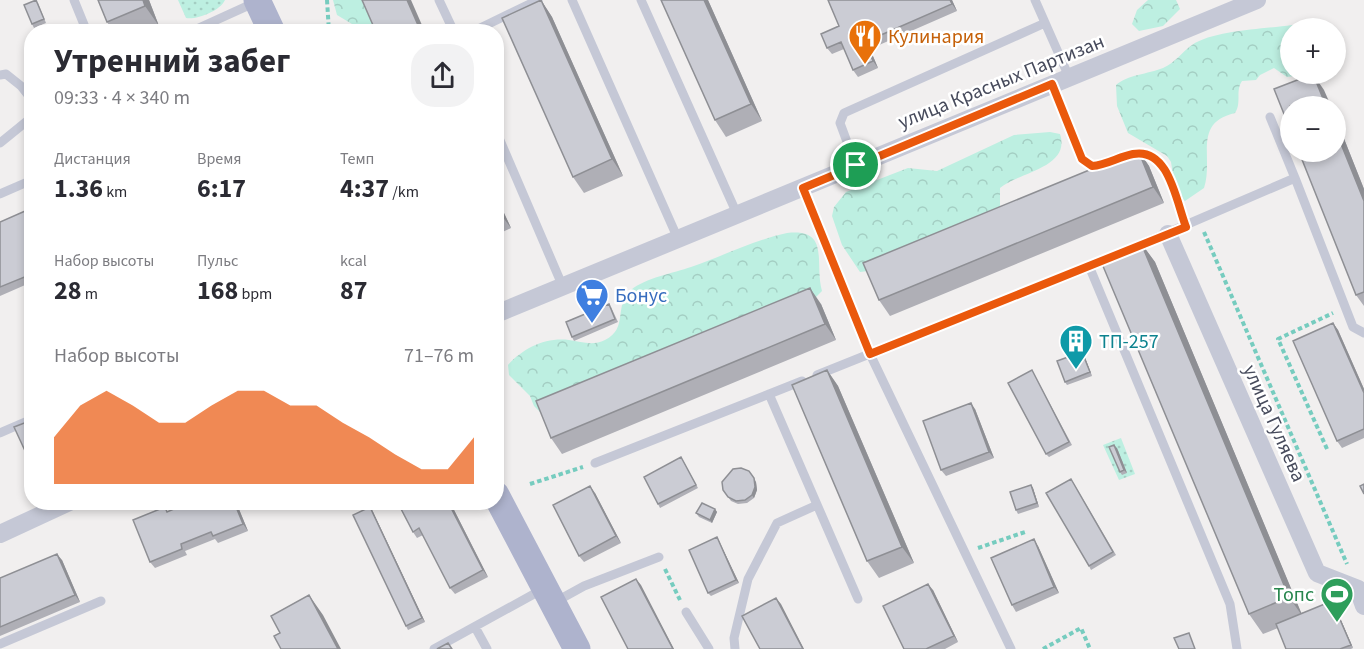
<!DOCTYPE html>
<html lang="ru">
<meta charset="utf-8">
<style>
:root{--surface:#fff;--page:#f2f2f3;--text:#2b2b33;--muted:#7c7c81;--accent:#ea580c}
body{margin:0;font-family:"Source Sans 3",sans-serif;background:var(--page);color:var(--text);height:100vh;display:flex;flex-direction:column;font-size:22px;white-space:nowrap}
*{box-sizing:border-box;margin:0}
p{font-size:20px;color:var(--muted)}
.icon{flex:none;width:33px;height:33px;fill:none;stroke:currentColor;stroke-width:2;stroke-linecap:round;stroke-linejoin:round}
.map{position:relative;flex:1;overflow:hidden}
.details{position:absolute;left:24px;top:24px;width:480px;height:486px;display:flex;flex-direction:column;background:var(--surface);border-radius:24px;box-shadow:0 3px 9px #0003}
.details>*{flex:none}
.controls{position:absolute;left:1280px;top:18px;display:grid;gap:12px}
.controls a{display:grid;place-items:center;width:66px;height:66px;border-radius:50%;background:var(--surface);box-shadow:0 3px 9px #0003;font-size:30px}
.pin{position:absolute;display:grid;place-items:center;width:51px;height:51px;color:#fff;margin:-26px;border:3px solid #fff;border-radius:50%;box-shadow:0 2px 6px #0007}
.round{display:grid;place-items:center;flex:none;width:63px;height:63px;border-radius:24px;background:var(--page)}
.summary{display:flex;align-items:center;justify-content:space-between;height:102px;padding:0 30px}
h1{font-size:33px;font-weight:700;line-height:45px}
.stats{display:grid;grid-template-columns:repeat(3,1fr);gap:9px;height:102px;padding:6px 30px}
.stats div{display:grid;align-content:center}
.stats b{font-size:26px;font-weight:700}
.stats small{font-size:16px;font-weight:400}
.stats p{font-size:16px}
.chart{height:168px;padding:12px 30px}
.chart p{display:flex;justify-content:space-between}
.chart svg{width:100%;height:108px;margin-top:6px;fill:var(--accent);opacity:.7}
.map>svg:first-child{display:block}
.grass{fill:url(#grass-dots)}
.forest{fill:url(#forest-crowns)}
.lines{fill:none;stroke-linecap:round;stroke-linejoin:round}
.path{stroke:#76ccbf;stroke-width:4;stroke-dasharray:4.5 3;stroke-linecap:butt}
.lane{stroke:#c5c8d6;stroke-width:9}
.street{stroke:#c5c8d6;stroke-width:18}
.primary{stroke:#aeb3cd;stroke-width:27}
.wall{fill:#afafb6}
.shaded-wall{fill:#8e8f94}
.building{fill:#cbccd4;stroke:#8e8f94;stroke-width:1.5}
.route-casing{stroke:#fff;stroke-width:12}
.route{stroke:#ea580c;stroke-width:8}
.labels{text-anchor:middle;stroke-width:5;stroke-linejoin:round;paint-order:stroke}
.food-label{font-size:20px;fill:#c56008;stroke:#fff;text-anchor:start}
.street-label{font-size:20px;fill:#474b5c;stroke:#fff}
.shop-label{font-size:20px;fill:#366cbe;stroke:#fff;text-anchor:start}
.culture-label{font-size:20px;fill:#0d838f;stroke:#fff;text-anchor:start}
.leisure-label{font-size:20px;fill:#27864d;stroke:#fff;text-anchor:end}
</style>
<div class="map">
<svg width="1364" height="649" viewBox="0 0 1364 649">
<defs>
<pattern id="grass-dots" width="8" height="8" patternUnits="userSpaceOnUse" patternTransform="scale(1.5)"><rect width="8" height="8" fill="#bdefe1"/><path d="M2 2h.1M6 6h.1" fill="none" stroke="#a4cec3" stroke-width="1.8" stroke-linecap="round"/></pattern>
<pattern id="forest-crowns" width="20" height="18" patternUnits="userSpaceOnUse" patternTransform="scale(1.5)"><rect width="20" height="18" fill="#bdefe1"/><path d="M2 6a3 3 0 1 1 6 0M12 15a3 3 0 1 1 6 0" fill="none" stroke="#a4cec3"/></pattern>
</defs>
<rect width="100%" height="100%" fill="#f1efef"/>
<path class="grass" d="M178 0H225C220 11 197 20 186 18Z
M1121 438 1135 474 1119 480 1103 445Z"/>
<path class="forest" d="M333 0H367L381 31H354L352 24 337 15Z
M1148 0H1176L1180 9 1163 26 1139 31 1132 24 1137 10Z
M1292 25 1302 28H1290V74L1302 75 1287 77 1274 68 1260 75 1256 80 1242 81C1235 91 1242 102 1235 113 1192 123 1214 158 1204 188L1185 201 1176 195 1171 162 1167 156 1128 133 1117 106 1116 85C1127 75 1148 74 1163 68 1175 63 1182 52 1192 45 1214 30 1265 29 1292 25Z
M1050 132 1060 134C1071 168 1019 172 1000 188V207L876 270 860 272 842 245 832 216 834 207 846 192 908 168 937 171 1014 135Z
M787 233C831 228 814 263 822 291L814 299 543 415 534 406 530 396 509 375 508 365C523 348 546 337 569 340 582 342 593 346 605 340 629 328 613 306 631 290 645 278 674 273 691 267 723 256 754 240 787 233Z"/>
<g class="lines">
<path class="path" d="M327 0 329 32
M1204 232 1347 564
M496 352 502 353
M1327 449 1278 339 1333 313
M530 484 583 467
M978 548 1025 532
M665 569 680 600
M1043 649 1081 628 1090 649"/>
<path class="lane" d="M74 0 87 32
M439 0 454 32
M572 0 678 239
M641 0 737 214
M1035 0 1069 77
M190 32 256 2
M472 32 538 0
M0 75 6 74 21 86 32 100
M1052 85 1082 159 1092 166 1111 163
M1270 117 1295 178
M496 131 563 287
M0 143 32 117
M1129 156C1167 142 1176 200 1186 227
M856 166 840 123 844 113 1045 23
M803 188 870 354 1011 649
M0 194 32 180
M1132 248 1295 178 1353 327 1364 333
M1089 266 1230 604 1237 649
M817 375 1111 257
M769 394 858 599
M0 433 32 419
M595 463 802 381
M555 602 584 586 659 557
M686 612 709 649
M475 627 487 649
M0 644 101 601
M434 649 543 589
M735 649 734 638 748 579 777 523 817 505"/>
<path class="street" d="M1168 234 1317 573 1358 589 1364 606
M496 314 1257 0
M0 534 69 502"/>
<path class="primary" d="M257 0 272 32
M496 495 577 649"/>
</g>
<path class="wall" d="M98 0H149L159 26 145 32H114L107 22Z
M541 0 552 17 623 176 584 193 573 177Z
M708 0 762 121 726 137 715 120Z
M828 0H952L957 11 870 49 878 68 858 77 853 70 844 49 832 54 827 48 839 26Z
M38 3 46 23 34 28 32 24Z
M1335 116 1364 189V306L1356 295 1335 152Z
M1138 150 1149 166 1164 203 890 316 879 300Z
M496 196 511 228 496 235Z
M32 208V282L0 296V222Z
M1141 243 1155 262 1301 613 1334 604 1353 648 1351 649H1286L1278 628 1263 634 1249 614Z
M821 304 836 340 562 454 551 438Z
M611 307 618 322 574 341 572 337Z
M1333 323 1338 330 1364 389V438L1342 448 1337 441Z
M1082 352 1084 355 1092 376 1067 385 1065 382Z
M827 370 838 386 914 563 879 578 867 561Z
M1034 374 1072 445 1049 457 1046 454Z
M975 409 994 458 946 476 941 470Z
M1117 448 1127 473 1122 475 1120 472Z
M681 457 698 488 660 508 658 504Z
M756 482 757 490 754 498 747 503 738 504 731 501 723 490Z
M1073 482 1116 555 1091 570 1089 566Z
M1031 485 1033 488 1039 507 1018 514 1016 510Z
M595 493 621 543 584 562 579 556Z
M190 502H236L248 531 218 543 215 539 185 551 187 555 155 568 150 562 168 511Z
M450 502 488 577 455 594 450 588 423 535 417 538 413 532Z
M715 509 717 512 712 523 699 517 696 513Z
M372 510 425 622 408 630 406 626Z
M719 541 739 583 711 596 708 593Z
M1038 546 1059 593 1016 612 1012 605Z
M62 560 80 602 0 636V578Z
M933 590 958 642 945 649H904Z"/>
<path class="shaded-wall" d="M143 0H149L159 26 145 6Z
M407 0H411L425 32H421Z
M541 0 552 17 623 176 612 159Z
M704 0H708L762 121 751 104Z
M950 0H952L957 11 952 4Z
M865 42 870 49 878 68 873 61Z
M1313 74 1324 90 1331 106H1326Z
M1335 116 1364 189V201L1335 129Z
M1138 150 1149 166 1164 203 1153 187Z
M496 196 511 228 499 212 496 205Z
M1141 243 1155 262 1303 617 1289 597Z
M810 288 821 304 836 340 825 324Z
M1333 323 1338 330 1364 389V393Z
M1082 352 1084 355 1092 376 1090 372Z
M827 370 838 386 914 563 902 547Z
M971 403 975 409 994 458 989 452Z
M1114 445 1117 448 1127 473 1124 470Z
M754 478 756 482 757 490 754 498 752 495Z
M1031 485 1033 488 1039 507 1037 503Z
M590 486 595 493 621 543 616 536Z
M234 502H236L248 531 243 524Z
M448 502H450L488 577 483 570Z
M370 507 372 510 425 622 422 618Z
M715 509 717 512 712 523 710 520Z
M717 537 719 541 739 583 736 580Z
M1034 539 1038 546 1059 593 1054 587Z
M57 554 62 560 80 602 75 595Z
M636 579 641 585 674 649H673Z
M928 584 933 590 958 642 954 636Z
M309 595 323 615 341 649H338Z
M776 598 781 604 804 649H803Z
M1332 601 1334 604 1353 648 1351 645Z"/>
<path class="building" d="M36 0 44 19 32 24 24 5Z
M98 0H143L145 6 107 22Z
M362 0H407L421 32H376Z
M541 0 612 159 573 177 502 18Z
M661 0H704L751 104 715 120Z
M828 0H950L952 4 865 42 873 61 853 70 841 42 827 48 821 34 839 26Z
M1313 74 1326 106H1290V129L1274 89Z
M1335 129 1364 201V292L1356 295 1299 152H1335Z
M1138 150 1153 187 879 300 863 263Z
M496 205 499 212 496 213Z
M32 208V274L0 287V222Z
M1141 243 1289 597 1249 614 1100 259Z
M810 288 825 324 551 438 536 401Z
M609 304 615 319 572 337 566 322Z
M1333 323 1364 393V429L1337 441 1293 341Z
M1082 352 1090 372 1065 382 1057 361Z
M827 370 902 547 867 561 792 385Z
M1032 370 1069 442 1046 454 1008 383Z
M971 403 989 452 941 470 923 421Z
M32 420V466L14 427Z
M1114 445 1124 470 1120 472 1109 447Z
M681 457 696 485 658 504 644 477Z
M741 468 749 471 754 478 755 487 752 495 745 500 736 501 728 497 723 490 722 482 733 469Z
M1071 479 1113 552 1089 566 1046 493Z
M1364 484V494L1360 486Z
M1031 485 1037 503 1016 510 1010 492Z
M590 486 616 536 579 556 553 505Z
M190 502H234L243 524 213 536 211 532 181 544 182 549 150 562 133 520 165 507 167 512Z
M405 502H448L483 570 450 588 419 528 413 532 399 505Z
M702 503 715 509 710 520 696 513Z
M370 507 422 618 406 626 353 515Z
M717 537 736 580 708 593 689 550Z
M1034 539 1054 587 1012 605 991 558Z
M57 554 75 595 0 627V578Z
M636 579 673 649H628L601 597Z
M928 584 954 636 926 649H904L883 606Z
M309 595 338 649H281L274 636 280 633 271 616Z
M776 598 803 649H760L742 616Z
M1332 601 1351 645 1340 649H1286L1276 624Z
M1189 633 1195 649H1179L1174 638Z
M448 643 452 649H437Z"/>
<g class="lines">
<defs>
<path id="route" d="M1052 84 1082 159 1092 166C1107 165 1118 157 1133 154 1169 147 1176 201 1186 227L870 354 803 188Z"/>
</defs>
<use href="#route" class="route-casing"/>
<use href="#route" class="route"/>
</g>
<defs>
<symbol id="restaurant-pin" viewBox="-11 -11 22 30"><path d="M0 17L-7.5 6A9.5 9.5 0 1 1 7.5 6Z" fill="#e8710a" stroke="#fff"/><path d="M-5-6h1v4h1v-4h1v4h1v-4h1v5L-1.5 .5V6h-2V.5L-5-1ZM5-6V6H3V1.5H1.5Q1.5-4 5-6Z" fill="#fff"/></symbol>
<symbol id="supermarket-pin" viewBox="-11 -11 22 30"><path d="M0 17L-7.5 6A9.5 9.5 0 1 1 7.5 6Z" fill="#3f7fe0" stroke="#fff"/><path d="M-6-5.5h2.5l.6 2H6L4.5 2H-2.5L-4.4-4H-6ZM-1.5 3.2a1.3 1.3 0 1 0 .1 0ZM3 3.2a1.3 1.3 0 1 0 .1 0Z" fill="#fff"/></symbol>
<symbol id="building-pin" viewBox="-11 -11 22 30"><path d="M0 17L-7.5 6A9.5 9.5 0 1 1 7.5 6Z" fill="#0f9aa8" stroke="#fff"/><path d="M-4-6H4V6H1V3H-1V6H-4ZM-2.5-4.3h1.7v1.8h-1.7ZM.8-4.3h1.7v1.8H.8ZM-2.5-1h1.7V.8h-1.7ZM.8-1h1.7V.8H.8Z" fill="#fff"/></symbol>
<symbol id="stadium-pin" viewBox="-11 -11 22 30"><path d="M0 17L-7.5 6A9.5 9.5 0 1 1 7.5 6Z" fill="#2e9e5b" stroke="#fff"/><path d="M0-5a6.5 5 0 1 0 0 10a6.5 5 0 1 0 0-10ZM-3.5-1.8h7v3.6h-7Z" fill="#fff"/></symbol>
</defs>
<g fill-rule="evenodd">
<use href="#restaurant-pin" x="846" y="17" width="38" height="52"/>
<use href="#supermarket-pin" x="573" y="276" width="38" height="52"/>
<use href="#building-pin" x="1057" y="322" width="38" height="52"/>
<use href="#stadium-pin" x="1318" y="575" width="38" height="52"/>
</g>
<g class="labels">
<g class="food-label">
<text x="888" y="43">Кулинария</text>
</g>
<g class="street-label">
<text transform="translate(1001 81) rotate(-22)" y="7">улица Красных Партизан</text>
<text transform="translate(1275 423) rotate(66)" y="7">улица Гуляева</text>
</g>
<g class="shop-label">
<text x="615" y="302">Бонус</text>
</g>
<g class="culture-label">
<text x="1099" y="348">ТП-257</text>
</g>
<g class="leisure-label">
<text x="1314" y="601">Топс</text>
</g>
</g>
</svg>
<div class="controls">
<a>+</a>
<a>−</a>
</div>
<div class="pin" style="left:856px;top:165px;background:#1e9e55"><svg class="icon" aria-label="arrive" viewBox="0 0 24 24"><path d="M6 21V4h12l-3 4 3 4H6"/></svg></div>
<section class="details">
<div class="summary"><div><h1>Утренний забег</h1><p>09:33 · 4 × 340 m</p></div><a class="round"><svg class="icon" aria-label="share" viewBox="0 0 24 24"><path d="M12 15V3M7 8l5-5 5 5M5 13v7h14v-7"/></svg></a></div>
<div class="stats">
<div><p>Дистанция</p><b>1.36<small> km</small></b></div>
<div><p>Время</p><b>6:17</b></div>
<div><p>Темп</p><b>4:37<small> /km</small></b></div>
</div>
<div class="stats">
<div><p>Набор высоты</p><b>28<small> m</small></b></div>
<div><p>Пульс</p><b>168<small> bpm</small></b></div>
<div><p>kcal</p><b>87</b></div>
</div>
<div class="chart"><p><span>Набор высоты</span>71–76 m</p>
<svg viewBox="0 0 160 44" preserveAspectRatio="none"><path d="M0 44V25L10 12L20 6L30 12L40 19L50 19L60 12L70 6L80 6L90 12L100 12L110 19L120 25L130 32L140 38L150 38L160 25V44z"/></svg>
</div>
</section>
</div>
